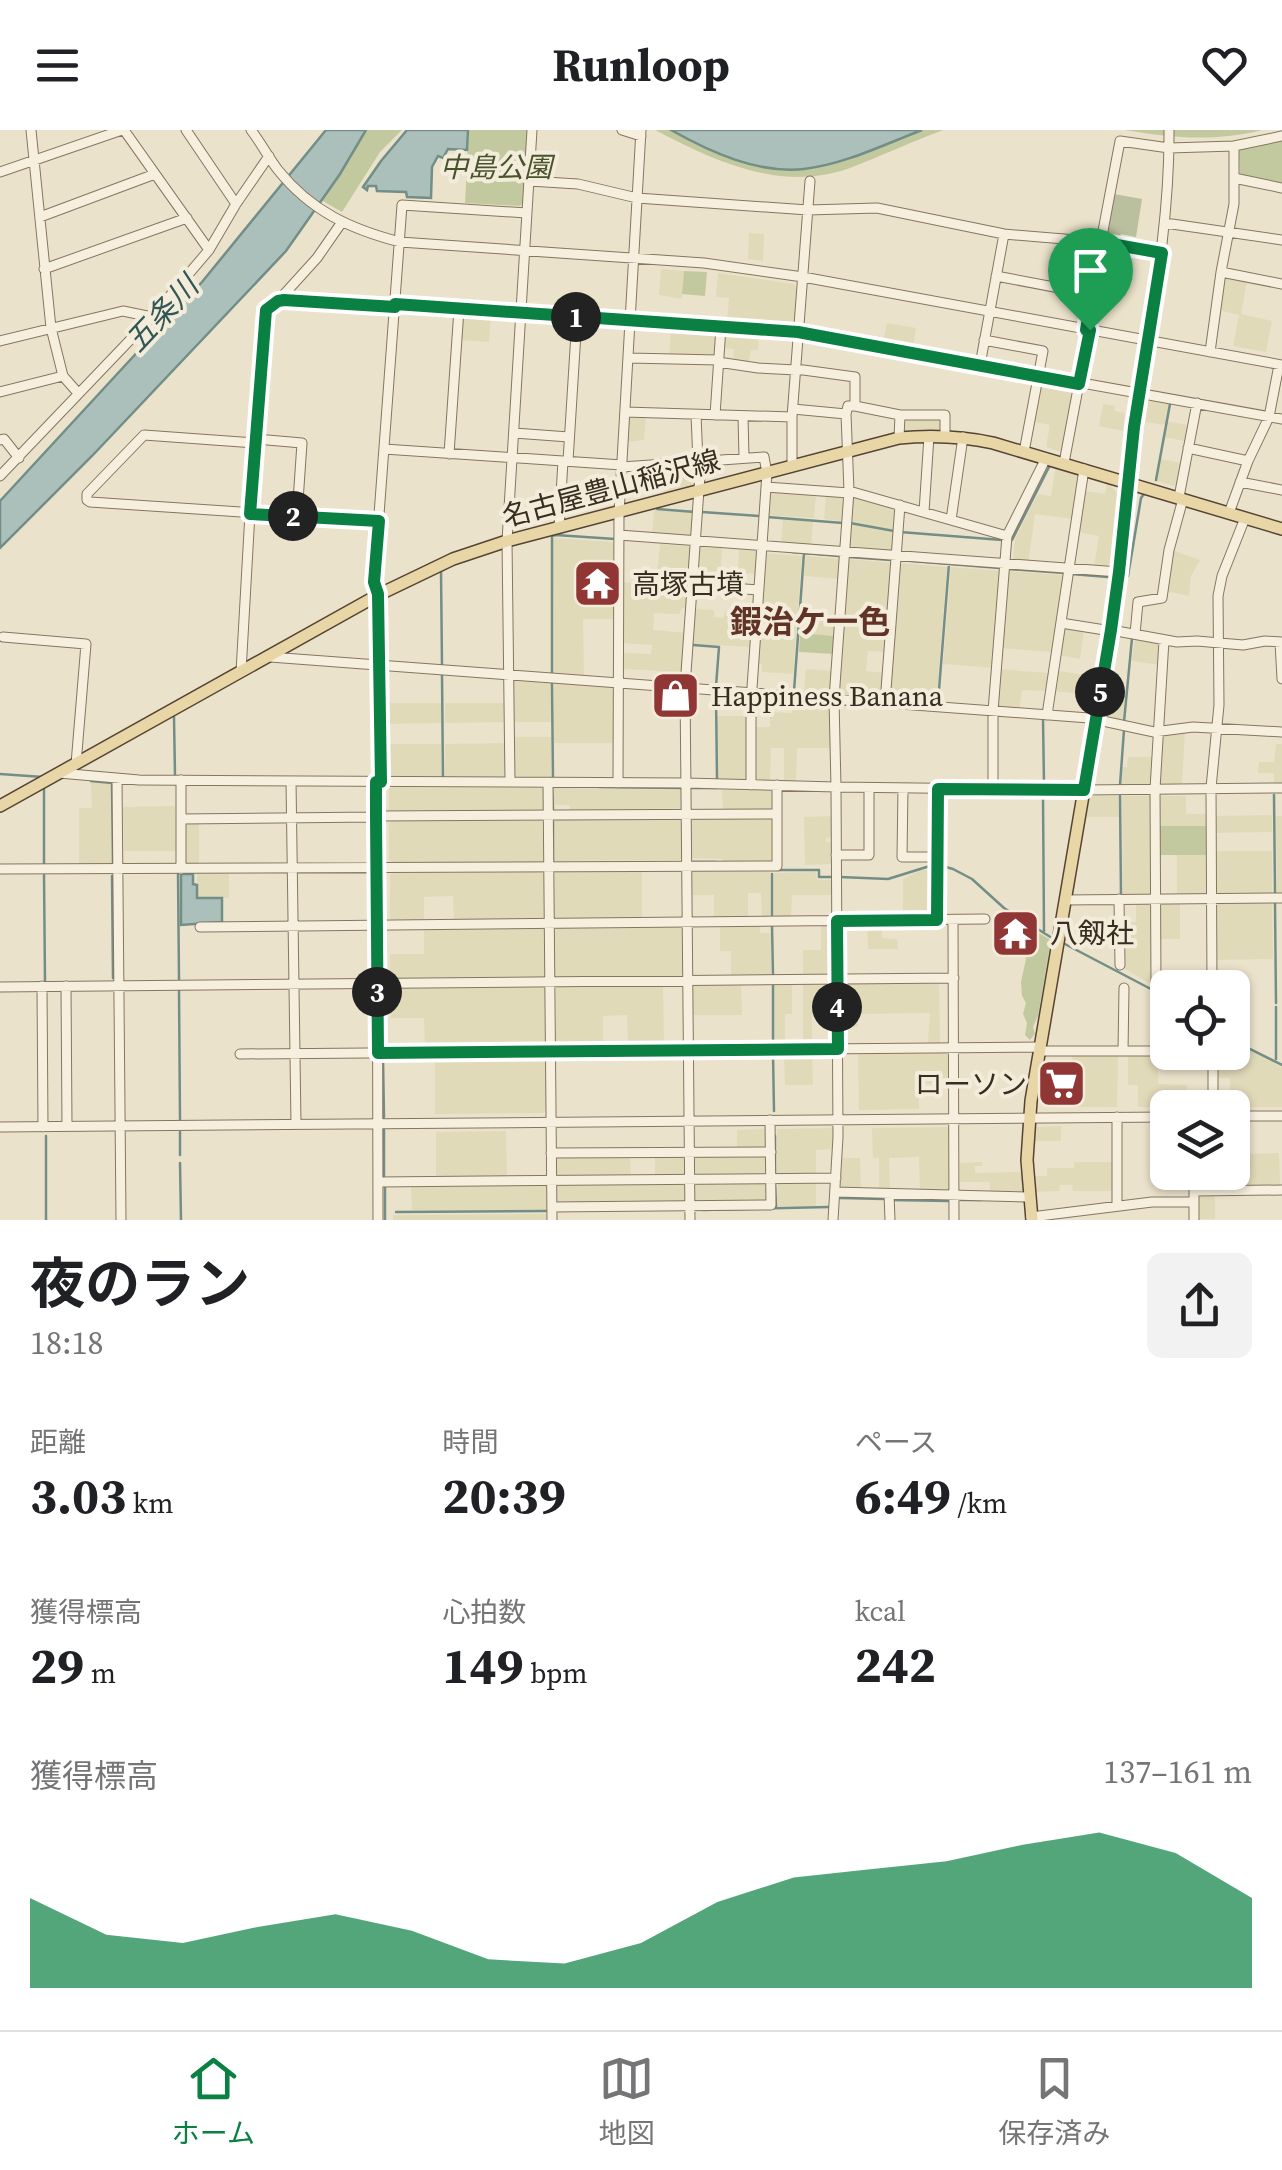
<!DOCTYPE html>
<html lang="ja">
<meta charset="utf-8">
<style>
:root{--surface:#fff;--page:#f2f2f2;--text:#202124;--muted:#757577;--line:#e0e0e0;--accent:#0b8043}
body{margin:0;font-family:"Source Serif 4","Noto Sans JP",serif;background:var(--page);color:var(--text);height:100vh;display:flex;flex-direction:column;font-size:38px;white-space:nowrap}
*{box-sizing:border-box;margin:0}
p{font-size:32px;color:var(--muted)}
.icon{flex:none;width:55px;height:55px;fill:none;stroke:currentColor;stroke-width:2;stroke-linecap:round;stroke-linejoin:round}
.map{position:relative;height:1090px;overflow:hidden}
.sheet{display:flex;flex-direction:column;background:var(--surface);flex:1}
.sheet>*{flex:none}
.fabs{position:absolute;left:1150px;top:840px;display:grid;gap:20px}
.fabs a{display:grid;place-items:center;width:100px;height:100px;border-radius:15px;background:var(--surface);box-shadow:0 2px 8px #0004;font-size:50px}
.pin{position:absolute;display:grid;place-items:center;width:85px;height:85px;color:#fff;margin:-102px -42px;border-radius:50% 50% 50% 0;rotate:-45deg;box-shadow:0 0 10px #0007}
.pin .icon{rotate:45deg}
.km{position:absolute;width:50px;height:50px;margin:-25px;border-radius:50%;background:#222;color:#fff;font-size:28px;line-height:50px;text-align:center}
.round{display:grid;place-items:center;flex:none;width:105px;height:105px;border-radius:15px;background:var(--page)}
.overview{display:flex;align-items:center;justify-content:space-between;height:170px;padding:0 30px}
h1{font-size:55px;font-weight:700;line-height:75px}
.metrics{display:grid;grid-template-columns:repeat(3,1fr);gap:15px;height:170px;padding:10px 30px}
.metrics div{display:grid;align-content:center}
.metrics b{font-size:50px;font-weight:700}
.metrics small{font-size:28px;font-weight:400}
.metrics p{font-size:28px}
.chart{height:280px;padding:20px 30px}
.chart p{display:flex;justify-content:space-between}
.chart svg{width:100%;height:180px;margin-top:10px;fill:var(--accent);opacity:.7}
header{display:flex;justify-content:space-between;align-items:center;height:130px;padding:0 30px;background:var(--surface);font-size:45px;font-weight:700}
.tabs{display:flex;justify-content:space-around;align-items:center;height:140px;border-top:2px solid var(--line);background:var(--surface);font-size:28px;color:var(--muted)}
.tabs a{display:grid;justify-items:center;gap:5px}
.tabs .active{color:var(--accent)}
.map>svg:first-child{display:block}
.farmland{fill:#e0dab9}
.green{fill:#c3c99f}
.cemetery{fill:#babf9d}
.water{fill:#abc0ba;stroke:#728e87;stroke-width:2.5}
.lines{fill:none;stroke-linecap:round;stroke-linejoin:round}
.stream{stroke:#728e87;stroke-width:2.5}
.minor-casing{stroke:#867561;stroke-width:11}
.major-casing{stroke:#554434;stroke-width:14}
.minor{stroke:#f6efde;stroke-width:9}
.major{stroke:#e9d6a7;stroke-width:11}
.route-casing{stroke:#fff;stroke-width:20}
.route{stroke:#0b8043;stroke-width:12}
.labels{text-anchor:middle;stroke-width:8;stroke-linejoin:round;paint-order:stroke}
.park-label{font-size:28px;font-style:italic;fill:#48532b;stroke:#f3ecda}
.street-label{font-size:28px;fill:#392d22;stroke:#f3ecda}
.poi-label{font-size:28px;fill:#392d22;stroke:#f3ecda;text-anchor:start}
.water-label{font-size:30px;font-style:italic;fill:#335755;stroke:#f3ecda}
.quarter-label{font-size:32px;font-weight:bold;fill:#613326;stroke:#f3ecda}
</style>
<header><svg class="icon" aria-label="menu" viewBox="0 0 24 24"><path d="M4 6h16M4 12h16M4 18h16"/></svg>Runloop<svg class="icon" aria-label="heart" viewBox="0 0 24 24"><path d="M12 20l-8-8c-3-5 5-10 8-4 3-6 11-1 8 4z"/></svg></header>
<div class="map">
<svg width="1282" height="1090" viewBox="0 0 1282 1090">
<rect width="100%" height="100%" fill="#ebe2cb"/>
<path class="farmland" d="M749 103 764 104 763 131 748 129Z
M661 139 684 141 682 169 659 165Z
M718 143 794 154 797 158 795 193 791 198 727 193 729 168 716 167Z
M1226 147 1247 151 1241 184 1272 191 1266 222 1233 216 1239 185 1219 180 1223 149Z
M467 184 491 186 489 212 461 210 463 187Z
M887 193 916 198 913 218 883 213Z
M671 199 718 202 716 226 669 227Z
M723 202 759 204 758 220H751L748 235 733 232 734 219 722 218Z
M1045 251 1073 256 1075 259 1064 320 1061 322 1046 317 1050 295 1035 292 1043 253Z
M1152 270 1169 273 1166 291 1188 295 1185 311 1164 307 1166 295 1145 292 1148 272Z
M1103 274 1115 276 1114 281 1125 283 1123 301 1099 296Z
M629 284 646 285 644 310 627 312Z
M942 286V301L904 303 901 300 902 288Z
M1160 329 1181 333 1177 354 1174 356 1157 351Z
M1056 335 1080 343 1073 389 1035 384 1028 434 1013 432 1015 409 1038 364 1051 366Z
M697 338V355L664 363V347L666 346 667 341Z
M1107 351 1117 363 1109 438 1094 437 1099 406 1078 402 1084 361 1105 364Z
M768 359 816 363 814 388 766 385Z
M826 364 843 365 841 391 824 389Z
M854 365 898 378 896 400 850 392 852 367Z
M654 380 697 383 695 408 652 406Z
M783 389 813 392 811 417 781 415Z
M850 394 896 403 894 423 848 420Z
M553 408 614 412V431L580 432V462H615V489H583L584 548 554 546Z
M660 414 695 417 690 478H682L679 484 654 483 653 500 688 503 684 542 623 539V523L651 524 652 515 623 513V452L656 455Z
M699 417 722 418 720 456 697 454Z
M739 420 759 421 758 444 738 443Z
M1172 420 1200 430 1191 446 1189 466 1165 461Z
M763 423 802 426 793 544 762 542V534L755 533Z
M806 426 841 429 840 449 804 446Z
M847 429 893 433 886 522 868 521 866 541 885 543 883 568 881 570 840 567 837 563Z
M898 433 947 437 936 574 889 570Z
M951 437 1002 441 995 538 943 534Z
M1006 441 1063 445 1052 522 1000 518Z
M694 479 714 480V487L724 488 725 481 754 482 752 517 692 514Z
M801 483 837 485 835 506 800 503Z
M1062 497 1084 500 1080 529 1058 525Z
M1135 508 1162 513 1160 535 1132 531Z
M806 539 833 541 831 562 828 565 804 563Z
M998 539 1048 543 1046 561 1022 560 1019 580 995 578Z
M1056 540 1097 548 1094 565 1053 561Z
M512 548 551 551V592H512Z
M554 551 615 556V613H554Z
M1107 557 1125 561 1123 593 1102 587Z
M382 573H441V593L383 594Z
M445 573H507V592L445 593Z
M793 573 830 575 831 618H797L796 653H784V618H771L770 653H753V597H770V582L792 583Z
M717 586H748L749 652 718 653Z
M1185 600 1182 655H1159L1160 604Z
M512 607H551V650L512 651Z
M507 613 508 649 445 650V614Z
M383 614H441L442 650 383 651Z
M1276 614H1282V654H1274V643H1258L1259 632H1274Z
M1128 627H1154L1151 655H1121L1122 637H1127Z
M91 652 111 654 112 735 79 736V678H92Z
M391 657 542 658 545 660V680L389 681V659Z
M554 658 681 660V678L570 681V675H554Z
M722 660 772 661V676L770 680H723Z
M1087 666H1118L1119 687H1084Z
M1122 666H1153L1154 766 1123 768Z
M1160 666H1186V684H1207V696H1158Z
M175 676 176 721H124L123 677Z
M1272 685V702L1213 703 1212 686Z
M834 686V707L826 708V712H834V734L805 735 804 687Z
M1276 686H1282V766H1277Z
M771 688 773 690V728L771 731H723L722 729 689 728V691L691 689Z
M679 689 681 691 682 728 679 730 555 731 554 690Z
M391 691H542L544 732H393L389 730V694Z
M186 692H199V734H183V695Z
M1213 721H1272V766L1215 767Z
M1177 725H1207L1208 768H1177Z
M933 739 934 783 931 786H903V749L921 740Z
M642 740V789L553 788 555 741Z
M542 742 544 744V787L542 789H454L453 766 424 767V790H392L390 788V745L392 743Z
M692 742H770V787L762 788 761 763H748V788H714V765H690V744Z
M816 742 817 750H832V765H792L791 788H774V743Z
M197 743H229V768H197Z
M1151 771 1155 857 1122 837 1121 793 1136 792V772Z
M1180 771V809H1158L1160 772Z
M1217 771 1272 772 1273 829 1215 830 1214 773Z
M882 794V808L897 809 898 819H868L867 795Z
M830 795 832 797V843L829 846 803 847V820H821V796Z
M720 796H760V803H771V846H731V821H720Z
M424 797H543L546 799V846L543 849H393L390 847V824H424Z
M680 797 682 799 683 844 680 846 557 847 554 845V800L556 798Z
M939 850 940 913H928L930 883 858 884V897H840L839 855 842 851Z
M693 852H741L742 885H690V855Z
M792 853V884H785V915H774V854Z
M803 853H829L832 856V884L812 885V915L803 916Z
M663 854 664 916 628 917 627 885 603 886V917L557 918 556 916V856Z
M544 855 546 857 547 915 544 918 425 919 424 888H391V859L393 856Z
M1156 866 1167 872 1168 917H1156Z
M1233 912 1282 937V977H1230V948H1216L1215 923 1232 922Z
M946 921 950 925V953L919 954V979L859 980 858 922Z
M784 923H812L813 955H785Z
M1072 925H1118L1117 977H1077V955H1072Z
M1128 925H1158V954L1187 955V977H1138V955H1128Z
M543 926 547 928V979L543 983 435 984V927Z
M1232 995H1237L1238 1024 1279 1023 1280 1055 1248 1056V1048H1237L1236 1037H1233Z
M1061 996V1011H1032V1001L1037 997Z
M1152 996H1167V1041H1155Z
M951 997 952 1061 920 1062 919 1027 889 1028 890 1061 879 1060V1028H873L872 998Z
M834 998 833 1019 816 1020V1045H777V999Z
M766 999 767 1015 764 1018 737 1019V1000Z
M506 1001 507 1048H436V1002Z
M696 1025H765L768 1028V1043L765 1046 696 1047 694 1044V1029Z
M630 1027 631 1048H559L557 1045 556 1031 559 1028Z
M655 1027H682L685 1030V1044L682 1047H655Z
M841 1028H860L861 1060 839 1058Z
M982 1032V1036H975V1043L1023 1042 1024 1059 1021 1062H990V1052H960V1033Z
M1074 1032H1113V1061H1073L1072 1055H1060L1059 1061 1034 1062 1033 1046H1047V1038H1074Z
M766 1052 769 1055 766 1073H696L693 1071V1056L696 1053Z
M683 1053 685 1055 686 1071 683 1073 559 1074 557 1072 556 1056 559 1054Z
M778 1053H816V1076H776Z
M545 1055 548 1058V1080H412L411 1056Z
M1215 1064V1089H1197V1067L1200 1065Z
M548 1084V1090H393V1085Z"/>
<path class="green" d="M366 0H402L380 22 342 82 321 70Z
M469 0H527L523 73 520 76 465 73Z
M655 0H671L698 15 820 36 871 21 922 0H944C912 11 882 26 850 38 781 63 715 31 655 0Z
M1125 0H1262C1216 12 1171 8 1125 0Z
M1282 10V53L1240 45 1239 20 1241 19Z
M684 141 707 142 705 166 682 164Z
M800 503 835 506 834 524 799 522Z
M1158 696H1207V725H1158Z
M1026 796 1051 810 1038 886 1033 897 1035 904 1030 910 1025 905 1027 893 1023 884 1026 873 1022 866 1021 852 1026 829 1022 820Z"/>
<path class="cemetery" d="M1114 64 1142 69 1136 107 1121 104 1119 109 1109 108 1106 105Z"/>
<path class="water" d="M326 0H366L340 44 286 121 92 326 0 418V371L202 152Z
M407 0H468L467 20 448 19 443 28 438 26 432 37 431 68 407 67 406 62 377 61 376 56H368L367 60 363 57 381 31Z
M671 0H922C883 15 845 34 804 39 758 44 710 22 671 0Z
M181 744H193V754L197 755V768H222V792L181 795Z"/>
<g class="lines">
<path class="stream" d="M1156 350 1170 274
M657 379 695 382
M702 382 759 386
M767 387 843 393
M850 393 894 401
M900 402 1002 410
M1012 410 1049 337
M792 422 839 426
M849 427 891 430
M899 430 1000 438
M1008 439 1065 443
M441 441 442 536
M1071 444 1108 447
M1128 446 1141 368 1144 364
M693 515 719 517 716 556
M552 543V406L556 405 615 409
M442 545 443 649
M552 553 553 650
M794 561 804 423
M716 566 717 649
M938 572 949 434
M174 587 175 646
M1043 589 1044 654
M1124 592 1132 508
M0 644 43 647
M91 651 112 653 113 733
M1120 655 1124 600
M599 657 681 658
M44 658V735
M552 658 553 680
M690 658H717
M1274 665 1275 763
M1043 666 1044 803
M1120 666 1121 766
M553 692V733
M382 718V735
M693 732H715
M942 736 953 739 972 749 1004 778 1052 808
M778 740H819V747H833
M382 743V790
M178 744 179 849
M772 744V786
M44 745 45 852
M112 746 113 848
M840 747 888 749 933 735
M1275 774 1276 873
M772 796 773 845
M382 798V850
M1063 813 1168 868
M773 854V914
M382 858 383 920
M179 860 180 990
M1276 877V929
M1232 910 1282 935
M773 924 774 981
M383 928 384 987
M384 1000V1049
M180 1002V1025
M46 1006V1090
M775 1006V1044
M180 1033 181 1090
M775 1055 776 1077
M385 1057V1090
M840 1068 884 1069
M892 1070 949 1071
M961 1070H982
M703 1080 829 1077
M396 1082 546 1081"/>
<defs>
<path id="minor" d="M31 0 51 198 63 246 78 263
M124 0 209 120
M186 0 236 74
M251 0C261 13 268 27 278 40 311 81 350 99 400 112L704 133 803 147 1282 235
M622 0 641 6
M0 42 122 0
M1234 48 1282 58
M529 51 578 54 637 68 808 80 877 78 1004 104 1100 112 1162 123
M40 87 155 44
M1165 93 1282 110
M44 139 187 88
M1221 142 1282 154
M996 146 1091 164 1120 11 1169 18 1234 16
M278 171 317 128 342 92
M395 175 799 202 1282 289
M1086 199 1091 164
M984 210 1043 221 1024 322
M0 211 123 181 152 187
M1210 222 1221 142 1234 74V16L1282 6
M629 228 718 230
M718 232 758 238 796 240
M980 235 1004 104
M796 239 855 247V276
M0 262 63 246
M793 279 846 284 848 276H855L900 285 899 308
M625 282 792 287
M696 285 698 332
M715 285 721 197
M900 285H945V306
M743 286 744 328
M514 303 569 307
M256 309 302 313 297 386
M0 310 4 309 19 328
M255 313 144 305 87 364V370L90 372 379 391
M1188 318 1248 331
M384 319 622 335
M449 324 459 179
M568 331 577 187
M1064 333 1089 200
M792 336V287L810 51
M622 337 764 327 767 343 751 572V655
M0 346 152 187 209 120 236 74 269 26
M1128 351C1140 234 1170 119 1169 0
M1240 352 1282 360
M766 357 849 363
M849 361 1007 406
M1179 367 1197 273
M924 382 929 306
M1229 383 1248 331 1269 287 1279 235
M951 390 963 307
M559 398 563 331
M619 405 1119 442
M693 455 758 460
M1061 493 1111 501
M1111 500 1177 512 1197 511 1243 515 1265 511 1282 512
M1135 504 1138 472 1162 468 1169 420 1183 369
M3 507 86 514 76 634
M1280 512 1282 549
M270 527 1089 588 1154 602 1193 597 1282 602
M241 542 250 383 266 181 273 174 284 171 395 177
M885 573 900 375
M1047 585 1084 339
M59 643 139 650 686 653 836 657 834 569 849 361 846 284
M117 649 121 1090
M181 650V739
M291 651 296 994
M377 651 378 1090
M381 652 378 465 374 452 402 75 527 83
M510 652 507 411 532 0
M548 653 552 1090
M618 653 619 383 641 0
M903 658 902 727H937
M993 659V581L1007 406 1046 328
M1155 659 1156 856
M1155 659 1164 510
M376 686 777 684
M181 689 376 687
M836 725H869V658
M0 739 777 736V655
M1119 769 1120 835
M1065 770 1282 768
M937 790 938 659
M953 790 954 1090
M200 797 985 789
M42 856 43 997
M66 856 67 996
M0 857 954 848
M1212 858 1211 658 1219 575 1218 466 1222 446 1245 388
M1039 921H1168
M1123 921 1124 858
M1213 922V978
M240 924 1040 917
M1232 986H1282
M1117 987V1076
M0 997 1168 987
M551 1023 771 1022
M1194 1042V1090
M378 1052 836 1048
M1194 1061 1282 1060
M835 1062 1029 1067
M889 1064 890 1090
M552 1077 771 1075 770 990
M1031 1087 1152 1072H1194
M690 1090 685 557 701 331
M833 1090 838 1007 836 657 1084 660 1282 658"/>
<path id="major" d="M0 676 378 465 453 429 507 411 899 308C931 305 961 306 993 313L1282 399
M1032 1090 1027 1030 1031 971 1111 501 1128 351"/>
</defs>
<use href="#minor" class="minor-casing"/>
<use href="#major" class="major-casing"/>
<use href="#minor" class="minor"/>
<use href="#major" class="major"/>
</g>
<g class="lines">
<defs>
<path id="route" d="M1100 112 1162 123 1134 297 1119 442 1111 500 1084 660 938 659 937 790 837 791 838 919 378 923 376 686V652H381L378 464 374 452 379 391 250 384 266 180 278 171 284 170 395 177V174L798 202 1079 254 1090 200H1086Z"/>
</defs>
<use href="#route" class="route-casing"/>
<use href="#route" class="route"/>
</g>
<defs>
<symbol id="temple-square" viewBox="-11 -11 22 22"><rect x="-9" y="-9" width="18" height="18" rx="4" fill="#903736" stroke="#f3ecda"/><path d="M0-6L5-2H3V0L6.5 2.5H4V6H1.5V3h-3V6H-4V2.5H-6.5L-3 0V-2H-5Z" fill="#fff"/></symbol>
<symbol id="shop-square" viewBox="-11 -11 22 22"><rect x="-9" y="-9" width="18" height="18" rx="4" fill="#903736" stroke="#f3ecda"/><path d="M-5-2.5h2.3a2.7 3.5 0 0 1 5.4 0H5L5.5 6h-11ZM-1.5-2.5h3a1.5 2.3 0 0 0-3 0Z" fill="#fff"/></symbol>
<symbol id="supermarket-square" viewBox="-11 -11 22 22"><rect x="-9" y="-9" width="18" height="18" rx="4" fill="#903736" stroke="#f3ecda"/><path d="M-6-5.5h2.5l.6 2H6L4.5 2H-2.5L-4.4-4H-6ZM-1.5 3.2a1.3 1.3 0 1 0 .1 0ZM3 3.2a1.3 1.3 0 1 0 .1 0Z" fill="#fff"/></symbol>
</defs>
<g fill-rule="evenodd">
<use href="#temple-square" x="570" y="426" width="55" height="55"/>
<use href="#shop-square" x="648" y="538" width="55" height="55"/>
<use href="#temple-square" x="988" y="776" width="55" height="55"/>
<use href="#supermarket-square" x="1034" y="926" width="55" height="55"/>
</g>
<g class="labels">
<g class="park-label">
<text x="496" y="47">中島公園</text>
</g>
<g class="street-label">
<text transform="translate(611 358) rotate(-15)" y="10">名古屋豊山稲沢線</text>
</g>
<g class="poi-label">
<text x="632" y="464">高塚古墳</text>
<text x="711" y="576">Happiness Banana</text>
<text x="1050" y="813">八剱社</text>
<text x="1027" y="964" text-anchor="end">ローソン</text>
</g>
<g class="water-label">
<text transform="translate(162 184) rotate(-47)" y="10">五条川</text>
</g>
<g class="quarter-label">
<text x="810" y="503">鍜治ケ一色</text>
</g>
</g>
</svg>
<div class="fabs">
<a><svg class="icon" aria-label="locate" viewBox="0 0 24 24"><circle cx="12" cy="12" r="6"/><path d="M12 2v4M12 18v4M2 12h4M18 12h4"/></svg></a>
<a><svg class="icon" aria-label="layers" viewBox="0 0 24 24"><path d="M12 4l9 5-9 5-9-5zM3 14l9 5 9-5"/></svg></a>
</div>
<div class="pin" style="left:1090px;top:200px;background:#1e9e55"><svg class="icon" aria-label="arrive" viewBox="0 0 24 24"><path d="M6 21V4h12l-3 4 3 4H6"/></svg></div>
<b class="km" style="left:576px;top:187px">1</b>
<b class="km" style="left:293px;top:386px">2</b>
<b class="km" style="left:377px;top:862px">3</b>
<b class="km" style="left:837px;top:877px">4</b>
<b class="km" style="left:1100px;top:562px">5</b>
</div>
<section class="sheet">
<div class="overview"><div><h1>夜のラン</h1><p>18:18</p></div><a class="round"><svg class="icon" aria-label="share" viewBox="0 0 24 24"><path d="M12 15V3M7 8l5-5 5 5M5 13v7h14v-7"/></svg></a></div>
<div class="metrics">
<div><p>距離</p><b>3.03<small> km</small></b></div>
<div><p>時間</p><b>20:39</b></div>
<div><p>ペース</p><b>6:49<small> /km</small></b></div>
</div>
<div class="metrics">
<div><p>獲得標高</p><b>29<small> m</small></b></div>
<div><p>心拍数</p><b>149<small> bpm</small></b></div>
<div><p>kcal</p><b>242</b></div>
</div>
<div class="chart"><p><span>獲得標高</span>137–161 m</p>
<svg viewBox="0 0 160 44" preserveAspectRatio="none"><path d="M0 44V22L10 31L20 33L30 29L40 26L50 30L60 37L70 38L80 33L90 23L100 17L110 15L120 13L130 9L140 6L150 11L160 22V44z"/></svg>
</div>
</section>
<nav class="tabs">
<a class="active"><svg class="icon" aria-label="home" viewBox="0 0 24 24"><path d="M3 11l9-7 9 7M6 9v11h12V9"/></svg>ホーム</a>
<a><svg class="icon" aria-label="map" viewBox="0 0 24 24"><path d="M3 6l6-2 6 2 6-2v14l-6 2-6-2-6 2zM9 4v14M15 6v14"/></svg>地図</a>
<a><svg class="icon" aria-label="saved" viewBox="0 0 24 24"><path d="M7 4h10v16l-5-4-5 4z"/></svg>保存済み</a>
</nav>
